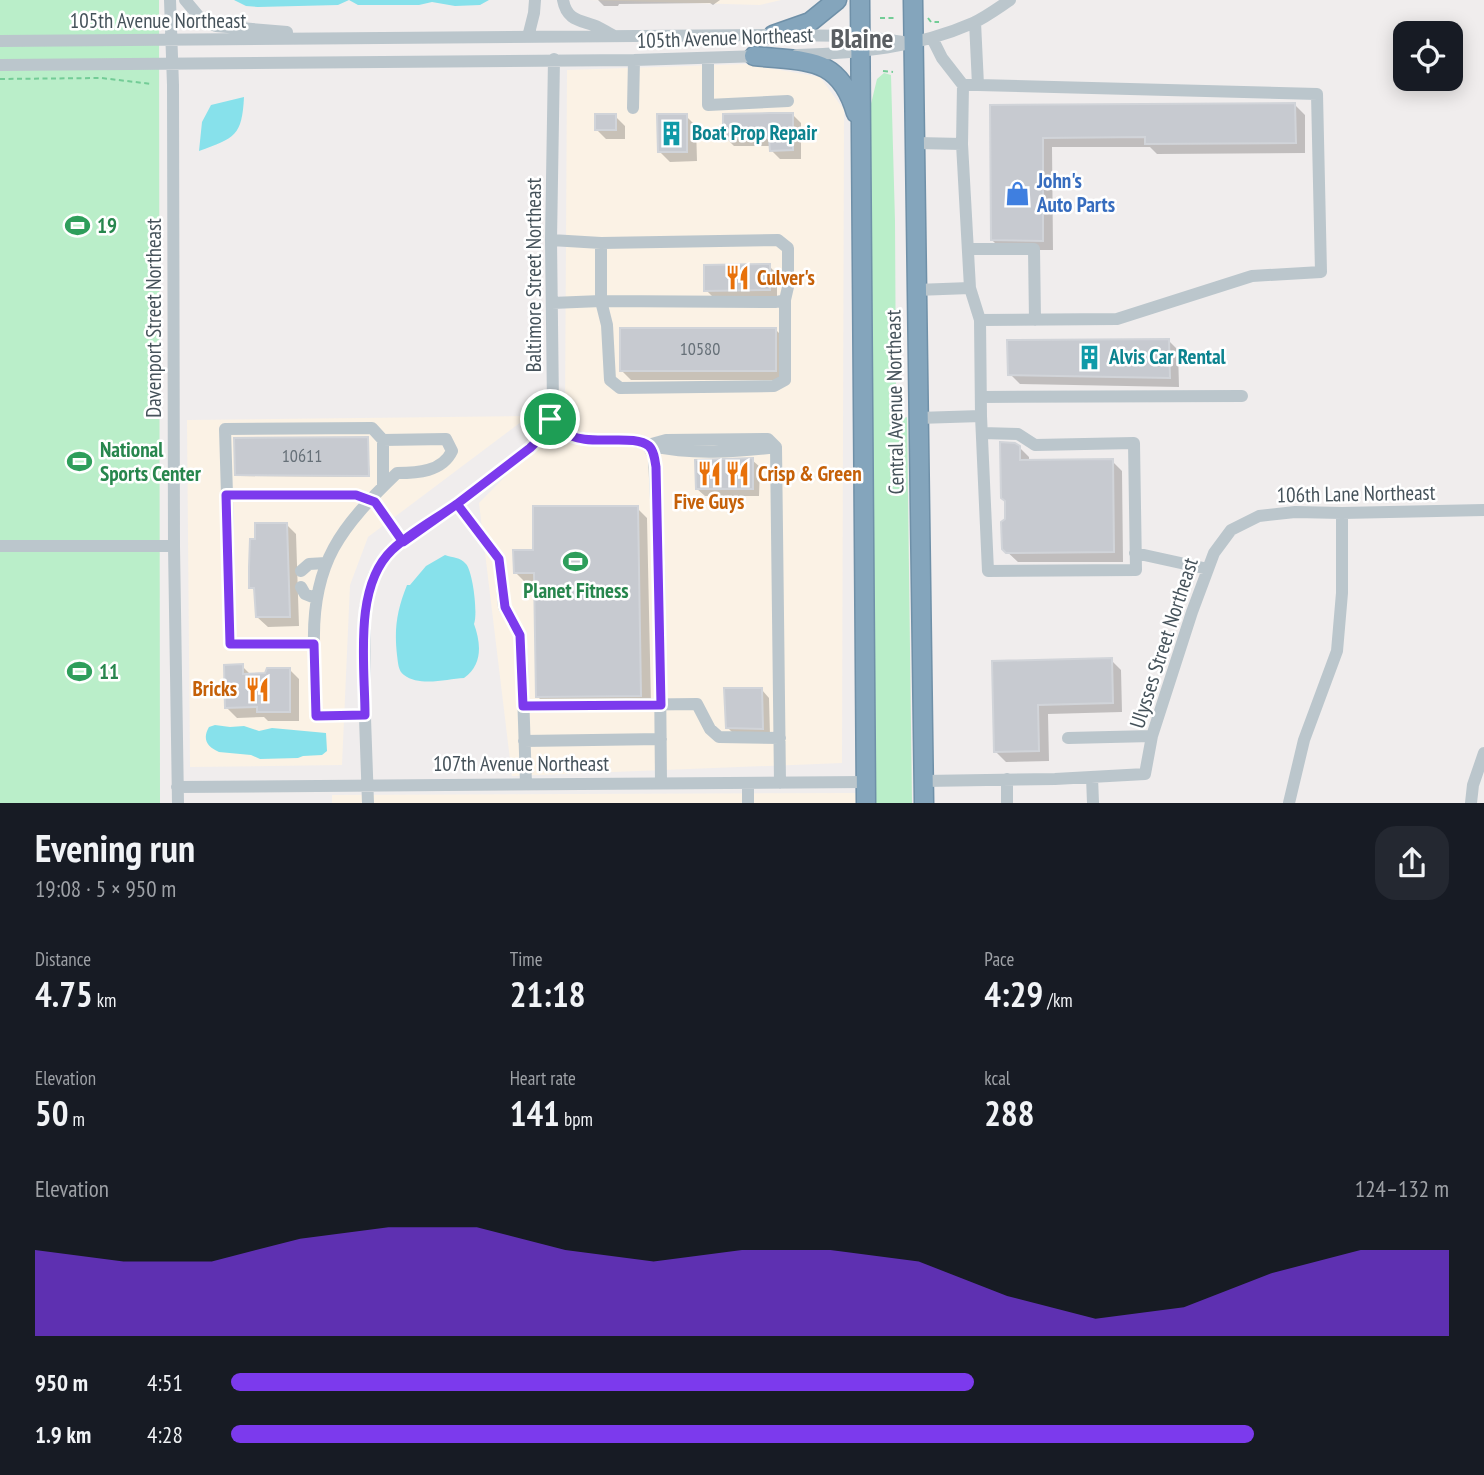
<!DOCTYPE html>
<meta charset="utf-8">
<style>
:root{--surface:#171b24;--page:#242831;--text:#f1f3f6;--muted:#9ea1a6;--accent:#7c3aed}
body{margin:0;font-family:"PT Sans Narrow",sans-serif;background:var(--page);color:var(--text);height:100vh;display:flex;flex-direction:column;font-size:26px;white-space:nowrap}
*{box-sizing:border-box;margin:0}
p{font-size:23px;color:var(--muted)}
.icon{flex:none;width:38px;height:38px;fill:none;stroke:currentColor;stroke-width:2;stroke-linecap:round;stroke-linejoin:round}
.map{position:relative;height:803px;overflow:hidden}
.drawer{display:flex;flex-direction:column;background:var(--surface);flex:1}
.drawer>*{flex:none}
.controls{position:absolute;left:1393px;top:21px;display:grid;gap:14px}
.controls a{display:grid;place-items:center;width:70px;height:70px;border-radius:14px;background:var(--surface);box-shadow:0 4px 18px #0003;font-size:35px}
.pin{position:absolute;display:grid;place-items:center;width:60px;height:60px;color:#fff;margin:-30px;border:4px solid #fff;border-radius:50%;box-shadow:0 2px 7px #0007}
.round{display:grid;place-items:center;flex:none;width:74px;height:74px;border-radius:21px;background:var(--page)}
.overview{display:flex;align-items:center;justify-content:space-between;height:119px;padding:0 35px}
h1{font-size:38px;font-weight:600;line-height:52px}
.figures{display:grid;grid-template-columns:repeat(3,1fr);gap:10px;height:119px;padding:7px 35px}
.figures div{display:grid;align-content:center}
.figures b{font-size:35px;font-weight:600}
.figures small{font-size:19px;font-weight:400}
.figures p{font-size:19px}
.chart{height:196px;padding:14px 35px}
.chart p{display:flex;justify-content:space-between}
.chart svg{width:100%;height:126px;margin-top:7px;fill:var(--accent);opacity:.7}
ul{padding:0 35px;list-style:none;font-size:23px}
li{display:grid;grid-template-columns:112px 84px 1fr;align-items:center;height:52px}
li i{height:18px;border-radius:9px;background:var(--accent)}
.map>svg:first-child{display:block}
.commercial{fill:#fbf2e5}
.green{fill:#baeec9}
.water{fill:#87e1eb}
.shadow{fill:#0003}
.building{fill:#c7cad0;stroke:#d1d4d9;stroke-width:2}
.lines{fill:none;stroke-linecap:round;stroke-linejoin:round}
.highway-casing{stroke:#6f90a8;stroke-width:21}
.path{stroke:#73cc96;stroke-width:2;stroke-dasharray:5 3.5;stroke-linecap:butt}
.minor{stroke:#bbc6cc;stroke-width:12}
.highway{stroke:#84a5bc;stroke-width:18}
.route-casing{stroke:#fff;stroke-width:14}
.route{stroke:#7c3aed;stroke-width:9}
.labels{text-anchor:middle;stroke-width:5;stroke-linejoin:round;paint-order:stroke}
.number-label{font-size:18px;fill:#667078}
.street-label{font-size:21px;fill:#45525a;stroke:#fff}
.culture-label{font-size:21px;font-weight:bold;fill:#0d838f;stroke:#fff;text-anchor:start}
.shop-label{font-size:21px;font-weight:bold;fill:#366cbe;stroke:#fff;text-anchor:start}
.leisure-label{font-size:21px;font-weight:bold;fill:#27864d;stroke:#fff;text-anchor:start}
.food-label{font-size:21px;font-weight:bold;fill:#c56008;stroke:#fff;text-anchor:start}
.district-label{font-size:28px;font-weight:bold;fill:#5a5e62;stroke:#fff}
</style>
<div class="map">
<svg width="1484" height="803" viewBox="0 0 1484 803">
<rect width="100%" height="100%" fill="#f0eded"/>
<path class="commercial" d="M589 0H781L760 5Z
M746 64 820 77 844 110 842 763 512 776 479 503 565 416 567 70Z
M529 416 368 537 350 585 342 765 190 767 187 420Z
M856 793V803H332V795Z"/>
<path class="green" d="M0 0H159L160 803H0Z
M884 73 891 75 895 221 896 391 903 392 904 418 907 417 912 803H876L870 108 877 79Z"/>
<path class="water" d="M234 0H489L480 5 455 6 432 2 419 5H358L349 0 338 5 258 7 246 6Z
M244 97C242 136 235 138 199 151L202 122 211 105Z
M445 555C453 558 460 557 466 564 473 572 478 614 474 624 481 643 483 665 464 678 447 679 420 687 404 675 398 671 398 662 397 655 394 628 397 610 407 585H410L426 566Z
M215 725 230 727 244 726 259 731 272 728 326 733 327 751 322 755 303 756 298 758 260 759 251 755 219 752C207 747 202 739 209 727Z"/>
<path class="shadow" d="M598 0H720L713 5 710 3 619 4 618 6H604Z
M1295 105 1305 115V153L1157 154 1150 147H1052L1053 250H1002L992 240 991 107Z
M792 114 801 123V159H780L771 150V146H734L725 137Z
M615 116 625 126V139H606L596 129Z
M686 116 696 126 697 161 670 162 660 152Z
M769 266 777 274V297H713L706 290Z
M776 330 786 340V380H631L621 370Z
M1168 340 1178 350 1179 387 1020 384 1010 374Z
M367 439 370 477 239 476 237 475Z
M1019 447 1029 457V462L1112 461 1122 471 1123 562H1018L1003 548Z
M752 460 760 467 759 496H705L697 489Z
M637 508 647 518 651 705 547 706 537 696 536 582H525L515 572Z
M286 524 296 534 299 626 268 627 257 617 256 592 251 587Z
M1111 660 1121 670 1122 712 1048 714 1049 761 1006 762 996 752 994 663Z
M242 666 252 676 289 669 299 679V721H268L264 717 237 718 227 708Z
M762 690 769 698 770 736 735 735 728 728Z"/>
<path class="building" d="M1295 103 1296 143 1145 144V137L1043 138V241L991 240 990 105Z
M770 113H793V150L770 151 769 138H723V114Z
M595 114H616V130H595Z
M657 114H687V152H658Z
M770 264V290L704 291V265Z
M620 328H776V371H620Z
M1169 339 1170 378 1008 375 1007 340Z
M368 437 369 476 235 475 234 438Z
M1000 442 1015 443 1020 446V460L1113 459 1114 552 1006 553 1002 549 1001 522 1005 519V501L1001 498Z
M753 458V489H696L695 460Z
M533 506H638L641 696 536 697 534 573H514L513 550H533Z
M255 523H287L290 617H256L254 588H249V567L250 539H255Z
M1112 658 1113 703 1038 705 1039 751 994 752 992 661Z
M243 664V674L265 673 267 668H290V712H257V707L225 708 224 665Z
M724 688H762L763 729 726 728Z"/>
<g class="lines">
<defs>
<path id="highway" d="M860 0 866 803
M913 0 924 803
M773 35 810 22 837 0
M754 56C806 62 839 55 856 113"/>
</defs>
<use href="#highway" class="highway-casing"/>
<path class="path" d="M880 18H895
M928 18 931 22H939
M883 71 893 72
M0 79 101 78 152 84"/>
<path class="minor" d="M170 0 173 85 174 546 178 803
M185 0 201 19 216 26 287 32
M563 0C567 22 582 20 598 27 604 30 609 33 614 36
M975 22 978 85H963L962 144 970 288 980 320 981 416 988 571 1136 570 1134 443 1035 445 1018 434 982 433
M528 37 534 13 535 0
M932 38 942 58 963 85
M0 41 773 35 860 36 903 42
M797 55C858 53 916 48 973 23 986 17 998 8 1010 0
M708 58V105L788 101
M0 65 634 60 761 56
M978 85 1317 94 1321 272 1252 276 1117 319 980 320
M633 108 634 60
M917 143 962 144
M551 240 601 243V301L552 303
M601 243 778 240 788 248V287L785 300V380L774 386 620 388 610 380 607 325 601 301 776 302 785 300
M968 249H1034L1035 320
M916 290 970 288
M981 397 1242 396
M918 418 981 416
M550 419C579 450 604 435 641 442L648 445 654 457 659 563 661 783
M648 445 666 440 768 439 776 447 780 783
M652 446C691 455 735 452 776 447
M227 495 225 429 372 428 383 440V486
M457 504 499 560 504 607 520 634 522 661 526 784
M0 546H174
M1135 553 1208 569
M301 571 309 564 326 563
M301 587 305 594 315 598
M314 644C312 562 341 527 397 473 417 473 442 472 452 451L446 439 383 440
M523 706 697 704 710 729 719 737 780 738
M365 715 316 716 314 644H230L227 495H356L375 502 403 542
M1068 738 1152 736
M524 741 661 739
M1092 777 1093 803
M1007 779V803
M924 781 1055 779 1145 774 1152 736 1192 612 1214 553 1231 530 1259 516 1295 512 1342 513 1484 510
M748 784V803
M177 787 865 782
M368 803 365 718V609L374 575 391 550 457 504 530 448 545 430 553 405 551 240 554 59
M1289 803 1304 740 1337 651 1342 593V513
M1471 803 1473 785 1484 753"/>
<use href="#highway" class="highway"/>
</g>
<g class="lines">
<defs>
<path id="route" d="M550 419 539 439 530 448 457 504 403 542 375 502 356 495H226L230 644H314L316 716 365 715C365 666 353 587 392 550 411 532 436 519 457 504L499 559 505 607 520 635 523 706 661 705 656 467C655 460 654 451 649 446 633 432 585 449 562 431 557 428 554 423 550 419"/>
</defs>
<use href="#route" class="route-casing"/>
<use href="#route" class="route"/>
</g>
<defs>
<symbol id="building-bare" viewBox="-9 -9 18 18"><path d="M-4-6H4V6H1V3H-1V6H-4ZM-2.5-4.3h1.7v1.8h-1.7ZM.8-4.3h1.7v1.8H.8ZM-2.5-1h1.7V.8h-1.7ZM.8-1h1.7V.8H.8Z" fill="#0f9aa8" stroke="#fff" stroke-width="2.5" paint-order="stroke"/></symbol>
<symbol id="shop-bare" viewBox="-9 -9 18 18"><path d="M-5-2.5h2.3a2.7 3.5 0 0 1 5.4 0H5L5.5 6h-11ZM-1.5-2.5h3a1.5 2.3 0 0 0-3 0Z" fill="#3f7fe0" stroke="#fff" stroke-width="2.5" paint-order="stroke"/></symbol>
<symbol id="stadium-bare" viewBox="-9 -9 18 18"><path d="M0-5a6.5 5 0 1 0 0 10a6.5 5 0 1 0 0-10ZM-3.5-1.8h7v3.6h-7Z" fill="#2e9e5b" stroke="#fff" stroke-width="2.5" paint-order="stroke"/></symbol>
<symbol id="restaurant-bare" viewBox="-9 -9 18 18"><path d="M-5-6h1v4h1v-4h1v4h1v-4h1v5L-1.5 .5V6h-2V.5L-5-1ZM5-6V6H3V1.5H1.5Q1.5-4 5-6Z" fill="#e8710a" stroke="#fff" stroke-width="2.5" paint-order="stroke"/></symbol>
</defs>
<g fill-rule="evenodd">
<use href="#building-bare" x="654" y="116" width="35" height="35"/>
<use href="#shop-bare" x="1000" y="176" width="35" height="35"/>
<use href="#stadium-bare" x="60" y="208" width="35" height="35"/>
<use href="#restaurant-bare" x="720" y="260" width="35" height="35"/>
<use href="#building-bare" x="1072" y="340" width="35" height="35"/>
<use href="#stadium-bare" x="62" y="444" width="35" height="35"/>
<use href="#restaurant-bare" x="692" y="456" width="35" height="35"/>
<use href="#restaurant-bare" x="720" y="456" width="35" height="35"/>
<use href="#stadium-bare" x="558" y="544" width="35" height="35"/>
<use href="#stadium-bare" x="62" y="654" width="35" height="35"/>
<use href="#restaurant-bare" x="240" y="672" width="35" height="35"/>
</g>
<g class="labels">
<g class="number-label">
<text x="700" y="355">10580</text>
<text x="302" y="462">10611</text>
</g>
<g class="street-label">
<text x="158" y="28">105th Avenue Northeast</text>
<text transform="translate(725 38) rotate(-2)" y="7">105th Avenue Northeast</text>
<text transform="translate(534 275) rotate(-90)" y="7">Baltimore Street Northeast</text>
<text transform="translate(154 318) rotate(-90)" y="7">Davenport Street Northeast</text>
<text transform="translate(895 402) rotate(-91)" y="7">Central Avenue Northeast</text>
<text transform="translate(1356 494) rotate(-1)" y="7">106th Lane Northeast</text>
<text transform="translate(1164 643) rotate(-72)" y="7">Ulysses Street Northeast</text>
<text x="521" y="771">107th Avenue Northeast</text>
</g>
<g class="culture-label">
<text x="692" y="140">Boat Prop Repair</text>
<text x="1109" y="364">Alvis Car Rental</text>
</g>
<g class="shop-label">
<text x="1037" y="188">John's<tspan x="1037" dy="24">Auto Parts</tspan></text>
</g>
<g class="leisure-label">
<text x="97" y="233">19</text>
<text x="100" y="457">National<tspan x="100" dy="24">Sports Center</tspan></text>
<text x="576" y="598" text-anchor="middle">Planet Fitness</text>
<text x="99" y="679">11</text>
</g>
<g class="food-label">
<text x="757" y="285">Culver's</text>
<text x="758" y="481">Crisp &amp; Green</text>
<text x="709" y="509" text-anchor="middle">Five Guys</text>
<text x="237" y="696" text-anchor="end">Bricks</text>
</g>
<g class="district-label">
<text x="862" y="48">Blaine</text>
</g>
</g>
</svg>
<div class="controls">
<a><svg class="icon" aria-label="locate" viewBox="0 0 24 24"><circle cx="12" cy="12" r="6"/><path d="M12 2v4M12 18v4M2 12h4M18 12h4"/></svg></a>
</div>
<div class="pin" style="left:550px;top:419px;background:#1e9e55"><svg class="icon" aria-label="arrive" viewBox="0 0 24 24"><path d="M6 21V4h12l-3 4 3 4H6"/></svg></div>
</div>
<section class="drawer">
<div class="overview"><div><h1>Evening run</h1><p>19:08 · 5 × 950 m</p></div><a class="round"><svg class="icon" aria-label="share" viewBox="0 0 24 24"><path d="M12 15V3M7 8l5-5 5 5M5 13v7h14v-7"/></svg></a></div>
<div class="figures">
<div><p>Distance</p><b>4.75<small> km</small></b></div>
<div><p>Time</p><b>21:18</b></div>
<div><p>Pace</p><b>4:29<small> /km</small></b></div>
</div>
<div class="figures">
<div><p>Elevation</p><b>50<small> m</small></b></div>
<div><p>Heart rate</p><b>141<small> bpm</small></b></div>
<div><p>kcal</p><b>288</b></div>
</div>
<div class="chart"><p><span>Elevation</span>124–132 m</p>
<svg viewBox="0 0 160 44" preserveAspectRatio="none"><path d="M0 44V14L10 18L20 18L30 10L40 6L50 6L60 14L70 18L80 14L90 14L100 18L110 30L120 38L130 34L140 22L150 14L160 14V44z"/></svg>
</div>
<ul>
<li><b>950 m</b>4:51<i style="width:61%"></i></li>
<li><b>1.9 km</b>4:28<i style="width:84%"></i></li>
</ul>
</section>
